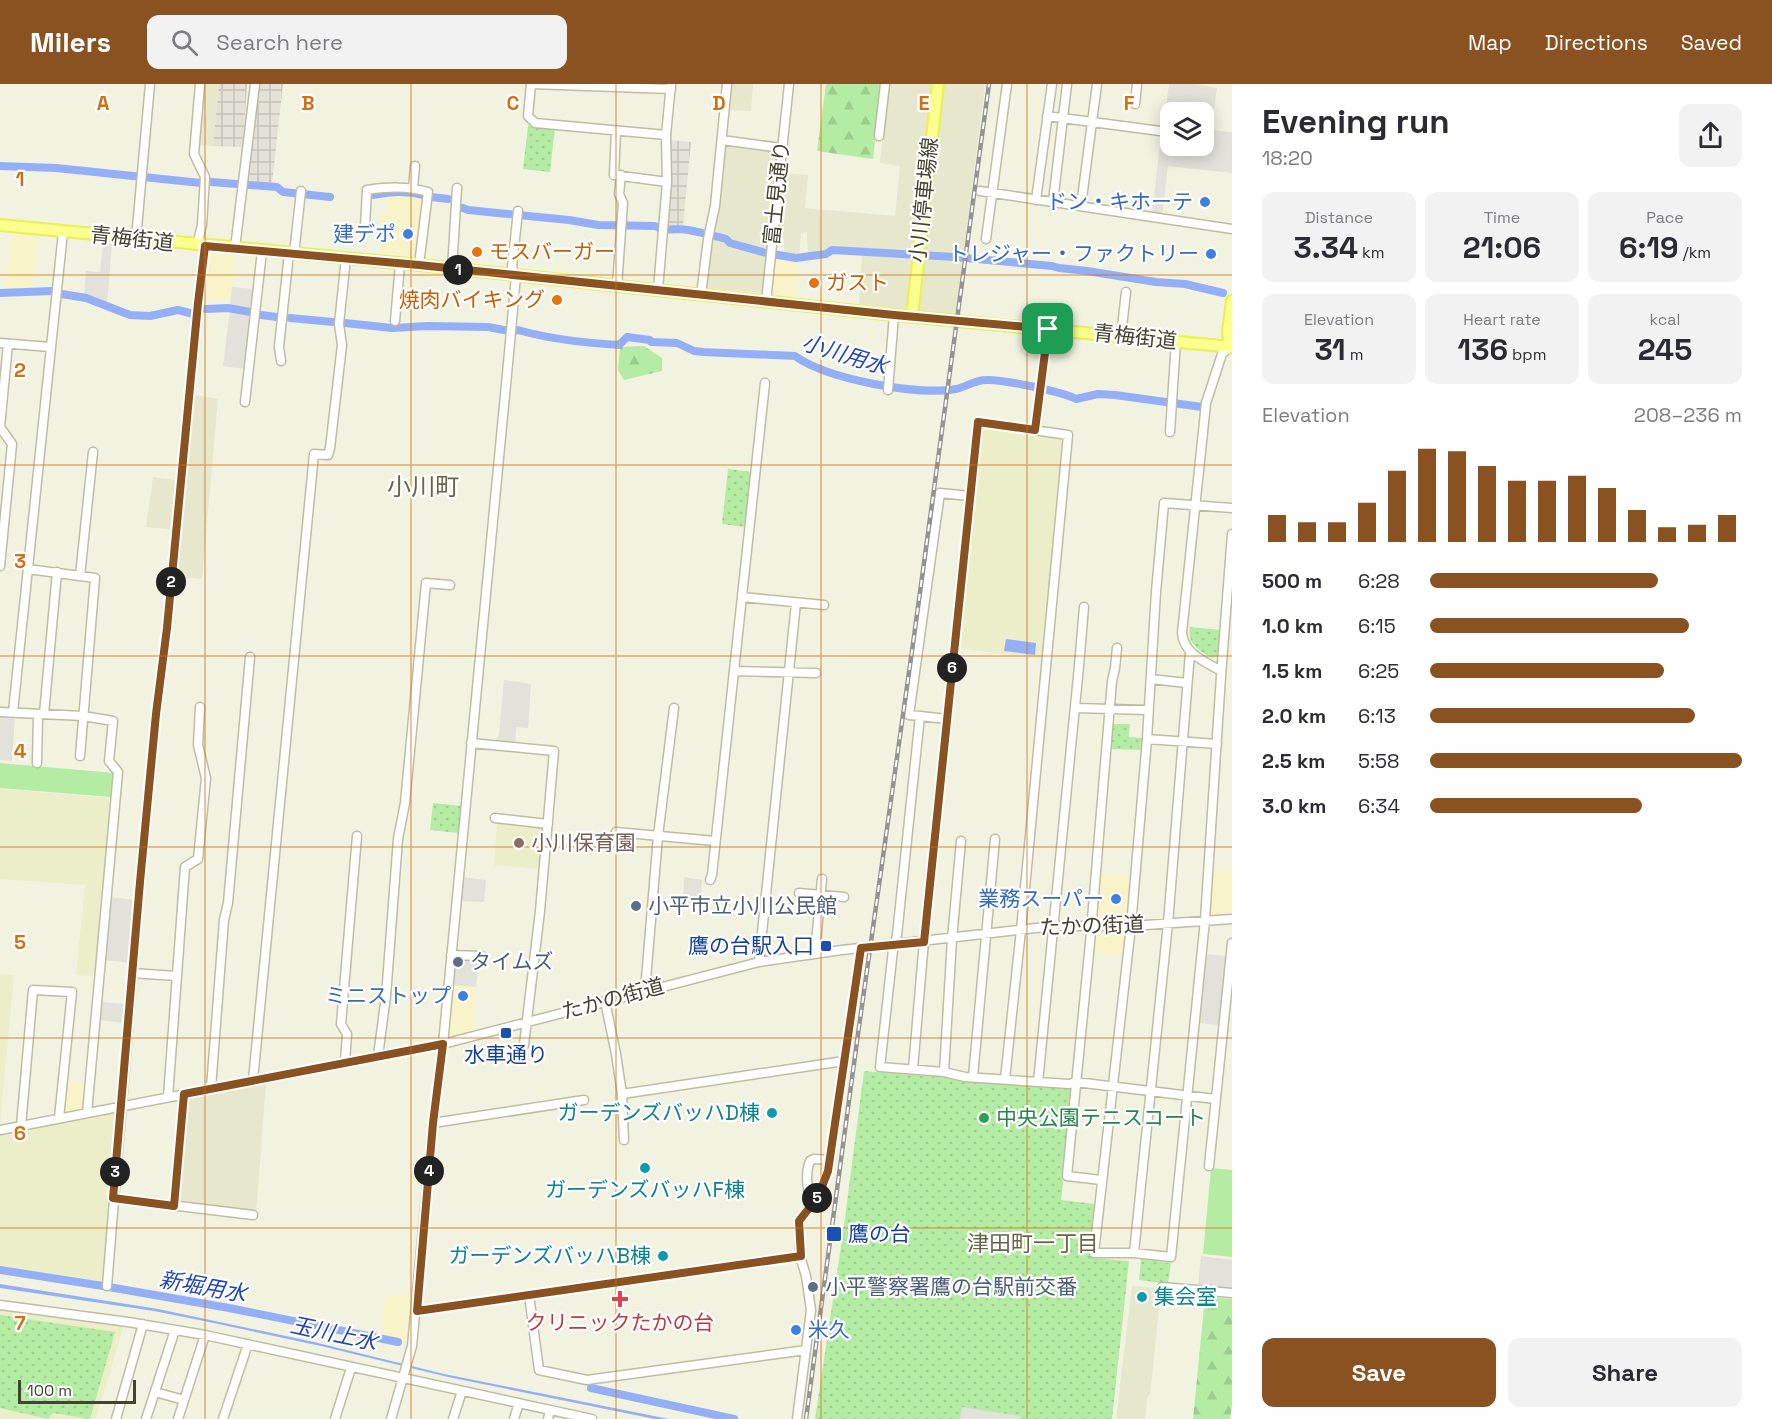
<!DOCTYPE html>
<meta charset="utf-8">
<style>
:root{--surface:#fff;--page:#f2f2f3;--text:#2b2b33;--muted:#7c7c81;--accent:#8a5121}
body{margin:0;font-family:"Space Grotesk","Noto Sans JP",sans-serif;background:var(--page);color:var(--text);height:100vh;display:flex;flex-direction:column;font-size:22px;white-space:nowrap}
*{box-sizing:border-box;margin:0}
p{font-size:20px;color:var(--muted)}
.icon{flex:none;width:33px;height:33px;fill:none;stroke:currentColor;stroke-width:2;stroke-linecap:round;stroke-linejoin:round}
.map{position:relative;flex:1;overflow:hidden}
.side{display:flex;flex-direction:column;background:var(--surface);width:540px}
.side>*{flex:none}
.buttons{position:absolute;left:1160px;top:18px;display:grid;gap:12px}
.buttons a{display:grid;place-items:center;width:54px;height:54px;border-radius:12px;background:var(--surface);box-shadow:0 3px 15px #0003;font-size:30px}
.scale{position:absolute;left:18px;bottom:15px;width:118px;box-sizing:border-box;padding-left:6px;border:3px solid #444331;border-top:0;font-size:16px;line-height:21px;white-space:nowrap;color:#444331;-webkit-text-stroke:4px #fff;paint-order:stroke}
.pin{position:absolute;display:grid;place-items:center;width:51px;height:51px;color:#fff;margin:-26px;border-radius:12px;box-shadow:0 3px 9px #0006}
.km{position:absolute;width:30px;height:30px;margin:-15px;border-radius:50%;background:#222;color:#fff;font-size:16px;line-height:30px;text-align:center}
.round{display:grid;place-items:center;flex:none;width:63px;height:63px;border-radius:12px;background:var(--page)}
.headline{display:flex;align-items:center;justify-content:space-between;height:102px;padding:0 30px}
h1{font-size:33px;font-weight:700;line-height:45px}
.metrics{display:grid;grid-template-columns:repeat(3,1fr);gap:9px;height:102px;padding:6px 30px}
.metrics div{display:grid;align-content:center;border-radius:12px;background:var(--page);text-align:center}
.metrics b{font-size:30px;font-weight:700}
.metrics small{font-size:16px;font-weight:400}
.metrics p{font-size:16px}
.chart{height:168px;padding:12px 30px}
.chart p{display:flex;justify-content:space-between}
.chart svg{width:100%;height:108px;margin-top:6px;stroke:var(--accent);stroke-width:6}
.action{display:flex;gap:12px;margin-top:auto;padding:12px 30px}
.action a{flex:1;height:69px;border-radius:12px;background:var(--accent);color:#fff;font-size:24px;font-weight:700;line-height:69px;text-align:center}
.action a+a{background:var(--page);color:var(--text)}
ul{padding:0 30px;list-style:none;font-size:20px}
li{display:grid;grid-template-columns:96px 72px 1fr;align-items:center;height:45px}
li i{height:15px;border-radius:8px;background:var(--accent)}
header{display:flex;align-items:center;gap:36px;box-sizing:border-box;height:84px;padding:0 30px;background:var(--accent);color:#fff}
header strong{font-size:28px}
nav{display:flex;gap:33px;margin-inline-start:auto;font-size:21px}
.search{width:420px;height:54px;background:var(--page);display:flex;align-items:center;gap:15px;box-sizing:border-box;padding:0 21px;border-radius:12px;color:var(--muted);font-size:22px}
main{display:flex;flex:1;min-height:0}
.map>svg:first-child{display:block}
.residential{fill:#e7e7ce}
.commercial{fill:#f8f3c8}
.industrial{fill:url(#industrial-grid)}
.education{fill:#ecedc9}
.grass{fill:#b4eca4}
.forest{fill:url(#forest-firs)}
.park{fill:url(#park-dots)}
.parking{fill:#e2e1da}
.water{fill:#95aff7}
.lines{fill:none;stroke-linecap:round;stroke-linejoin:round}
.canal{stroke:#95aff7;stroke-width:8}
.minor-casing{stroke:#bebda3;stroke-width:11}
.major-casing{stroke:#eaef52;stroke-width:14}
.minor{stroke:#fff;stroke-width:8}
.major{stroke:#faff8d;stroke-width:10}
.rail-casing{stroke:#939393;stroke-width:4.5}
.rail{stroke:#fff;stroke-width:2;stroke-dasharray:7;stroke-linecap:butt}
.route-casing{stroke:#fff;stroke-width:12}
.route{stroke:#8a5121;stroke-width:8}
.grid{fill:none;stroke:#d07114;stroke-width:1.5;stroke-opacity:0.55}
.shop-dot{fill:#3f7fe0;stroke:#fff;stroke-width:2}
.food-dot{fill:#e8710a;stroke:#fff;stroke-width:2}
.education-dot{fill:#8d6e63;stroke:#fff;stroke-width:2}
.service-dot{fill:#5c6f8a;stroke:#fff;stroke-width:2}
.transit-dot{fill:#1a4fb4;stroke:#fff;stroke-width:2}
.culture-dot{fill:#0f9aa8;stroke:#fff;stroke-width:2}
.leisure-dot{fill:#2e9e5b;stroke:#fff;stroke-width:2}
.health-dot{fill:#e0444e;stroke:#fff;stroke-width:2}
.labels{text-anchor:middle;stroke-width:4.5;stroke-linejoin:round;paint-order:stroke}
.street-label{font-size:21px;fill:#444331;stroke:#fff}
.shop-label{font-size:21px;fill:#366cbe;stroke:#fff;text-anchor:end}
.food-label{font-size:21px;fill:#c56008;stroke:#fff;text-anchor:start}
.education-label{font-size:21px;fill:#785e54;stroke:#fff;text-anchor:start}
.service-label{font-size:21px;fill:#4e5e75;stroke:#fff;text-anchor:start}
.transit-label{font-size:21px;fill:#164399;stroke:#fff;text-anchor:end}
.culture-label{font-size:21px;fill:#0d838f;stroke:#fff;text-anchor:end}
.leisure-label{font-size:21px;fill:#27864d;stroke:#fff;text-anchor:start}
.health-label{font-size:21px;fill:#be3a42;stroke:#fff}
.water-label{font-size:22px;font-style:italic;fill:#2147b9;stroke:#fff}
.neighbourhood-label{font-size:22px;fill:#686547;stroke:#fff}
.quarter-label{font-size:24px;fill:#686547;stroke:#fff}
.grid-label{font-size:20px;text-anchor:middle;font-weight:bold;fill:#d07114;stroke:#fff;stroke-width:4.5;stroke-linejoin:round;paint-order:stroke}
</style>
<header>
<strong>Milers</strong>
<div class="search"><svg class="icon" aria-label="search" viewBox="0 0 24 24"><circle cx="10" cy="10" r="6"/><path d="M15 15l6 6"/></svg>Search here</div>
<nav><a>Map</a><a>Directions</a><a>Saved</a></nav>
</header>
<main>
<div class="map">
<svg width="1232" height="1335" viewBox="0 0 1232 1335">
<defs>
<pattern id="industrial-grid" width="8" height="8" patternUnits="userSpaceOnUse" patternTransform="scale(1.5)"><rect width="8" height="8" fill="#e4e2d6"/><path d="M0 4h8M4 0v8" fill="none" stroke="#c5c3b8"/></pattern>
<pattern id="forest-firs" width="22" height="20" patternUnits="userSpaceOnUse" patternTransform="scale(1.5)"><rect width="22" height="20" fill="#b4eca4"/><path d="M5 1l3.5 6h-7zM16 11l3.5 6h-7z" fill="#9ccc8e"/></pattern>
<pattern id="park-dots" width="8" height="8" patternUnits="userSpaceOnUse" patternTransform="scale(1.5)"><rect width="8" height="8" fill="#b4eca4"/><path d="M2 2h.1M6 6h.1" fill="none" stroke="#9ccc8e" stroke-width="1.8" stroke-linecap="round"/></pattern>
</defs>
<rect width="100%" height="100%" fill="#f2f2e1"/>
<path class="residential" d="M204 0H219L213 62 199 61Z
M730 0H753L751 27 728 26Z
M888 0H934L922 97 909 226 859 220 862 171 839 170 838 171 808 169 807 148 801 149 799 172 784 171V155L778 153 782 89 808 91 805 124 895 132 900 82 880 79Z
M940 0H985L956 231 913 226Z
M725 60 778 65 765 209 706 204 710 157Z
M190 310 218 315 202 495 172 493 176 446 146 443 153 393 181 397Z
M266 999 256 1129 182 1119 180 1117 189 1015Z
M1132 1202 1158 1204 1161 1207 1150 1310 1147 1314 1145 1335H1116Z"/>
<path class="commercial" d="M396 109 424 113 419 170 416 174 380 170V127L387 126V111Z
M12 150 38 153 32 204 5 205Z
M210 168 236 172 230 217 202 213 207 171Z
M775 172 798 175 796 214 774 211 771 207Z
M1212 786H1232V825L1229 828 1210 831 1208 829Z
M1098 790 1135 793 1131 838 1098 839 1094 835Z
M1125 846 1127 848 1124 872 1093 869 1096 847Z
M451 901 476 903 473 948 451 954 447 951Z
M65 999 86 1001 85 1022 80 1026 62 1030Z
M389 1211 410 1213 413 1216 410 1258 382 1251 385 1214Z"/>
<path class="industrial" d="M219 0H247L243 63 213 62Z
M257 0H283L272 100 246 96Z
M671 56 691 58 683 142H669Z"/>
<path class="education" d="M980 343 1060 354 1063 360 1042 575 957 564Z
M0 705 115 714 100 893 76 891 85 801 0 795Z
M501 736 545 741 540 785 494 781 497 740Z
M0 890 14 891 0 1041Z
M116 1027 102 1199H91L0 1184V1050Z
M0 1224 124 1241 96 1335H0Z"/>
<path class="grass" d="M0 679 114 689 111 713 0 704Z
M1211 1084 1232 1086V1173L1203 1170Z"/>
<path class="forest" d="M826 0H881L873 75 817 67Z
M644 262 662 274V287L624 296 618 286 620 263Z
M1205 1213 1232 1215V1321L1230 1335H1193Z"/>
<path class="park" d="M528 42 555 44 550 88 523 85Z
M728 385 751 388 745 443 722 440Z
M1190 543 1221 546 1219 572 1212 574C1198 566 1187 560 1190 543Z
M1112 640H1130L1129 653 1142 654 1143 666 1110 665Z
M433 719 461 722 459 749 430 746Z
M864 987 1074 1004 1061 1116 1096 1120 1092 1174 1129 1177 1112 1335H815L843 1149Z
M1141 1175 1171 1179 1168 1200 1139 1196Z
M0 1231 115 1248 90 1335 53 1329 48 1335 0 1324Z"/>
<path class="parking" d="M1169 0H1195L1217 4 1211 46 1232 48V89L1168 82 1162 132 1152 131 1160 60 1203 62V28H1170V40L1164 39Z
M103 159 112 160 107 220 84 211 86 187 100 188Z
M232 203 254 205 251 225 230 221Z
M230 226 251 230 245 285 223 282Z
M504 596 531 600 528 644 516 643 515 662 493 659 499 651Z
M0 629 15 631 12 677 0 676Z
M462 793 486 796 484 818 459 817Z
M684 793 702 796 700 823 683 821Z
M109 813 136 816 131 879 104 876Z
M455 868 480 869 476 903 451 901Z
M1205 870 1226 872 1220 941 1198 939Z
M100 918 127 920 125 939 98 936Z
M1201 1172 1232 1176V1205L1198 1202Z
M962 1323 1020 1332V1335H960Z"/>
<path class="water" d="M1006 555 1036 559 1035 571 1004 567Z
M0 1200 158 1225 314 1258 444 1290 669 1335H655L448 1293 321 1262 204 1237 154 1227 0 1204Z"/>
<g class="lines">
<path class="canal" d="M0 82 56 84 201 99
M211 98 277 103 283 108 330 113
M373 111C391 108 406 106 423 111
M431 113 448 115
M463 124 468 126 569 136 598 141 655 142C666 149 677 143 688 146 701 148 714 152 726 155L730 159 766 169 796 174 826 170 832 166 955 173 1052 182 1059 184 1087 187 1156 198 1185 200 1223 209
M0 209 52 207
M62 210 86 214 130 231 150 232 178 226 194 230 196 226
M206 225 228 224 250 228
M261 231 277 233
M290 234 333 238
M345 239 392 244 428 242 488 243 504 246
M515 247 518 246C549 255 587 259 619 261L627 253 650 256 651 258 677 259 694 267 703 268 795 272C827 295 917 312 956 305 966 303 975 296 986 296 1002 295 1063 308 1076 315L1098 310 1115 311 1202 323
M0 1186 103 1202 229 1224 398 1258
M591 1304 734 1335"/>
<defs>
<path id="minor" d="M531 0 528 32 535 39 666 51
M531 0 671 5
M1135 20 1137 0
M1047 32 1160 47
M616 47 614 91 667 98
M879 52 885 0
M722 56 781 64
M413 104 415 82
M980 107 1232 145
M1036 116 1052 0
M1053 118 1067 0
M1081 122 1097 0
M365 142 367 106C389 103 407 102 428 108L419 181
M136 155 150 0
M986 155 1007 0
M197 161 202 141 205 93 194 70 200 0
M235 164 255 0
M294 170 301 107
M452 185 457 104
M617 202 623 119 619 110 621 91
M658 206 667 98 666 51 671 0
M701 211 708 155 715 122 727 0
M766 218 789 0
M395 237 400 180
M1121 252 1126 208
M0 259 50 263
M281 277 279 263 289 169
M888 306 894 231
M245 318 262 167
M1035 346 1048 245
M1170 348 1176 257
M970 412 940 409 909 631 920 632 897 851 895 861 893 866 880 983 944 988 965 993 1069 1000 1076 998 1215 1015
M1232 424 1164 419 1156 508 1147 655 1131 842 1094 1169H1134L1171 1173 1205 836 1221 592 1232 450
M0 482 12 360 0 343 8 260
M28 485 95 494 80 672
M80 492 93 368
M742 513 824 521
M734 587 816 589
M1221 587C1204 577 1184 570 1182 549L1206 319 1222 270 1230 263
M1151 595 1187 599
M1075 624 1148 626
M0 628 83 632 113 637 109 677 118 688 87 1029
M13 628 63 148
M44 630 57 488
M920 632 947 635
M1147 655 1217 660
M471 659 554 667 540 827 524 961
M37 679 38 631
M495 734 548 740
M616 748 715 757
M710 796 712 791 765 299
M799 809 844 813
M815 869 822 795
M451 871 482 872
M759 878 796 519
M132 889 176 892
M645 907 658 752 674 624
M605 917 616 970 622 1010 624 1056
M378 972 386 912 398 755 405 719 426 499 450 501
M345 978 347 950 341 940 357 752
M913 985 924 857 978 338 1068 351 1021 846 1005 995
M944 988 952 855 961 757
M973 993 995 755
M253 996 314 370 328 371 330 364 342 261 339 240 346 174
M1038 998 1079 582 1084 523
M211 1004 224 836 228 819 250 573
M622 1010 844 977
M168 1013 185 783 198 775 206 694 198 661 200 623
M433 1039 584 1016
M21 1042 33 906 72 908 59 1034
M0 1046 443 960 759 878 842 866 1054 842H1131L1232 835
M1209 1082 1232 859
M1101 1096 1067 1092 1090 859 1112 597 1115 584 1117 564
M113 1114 253 1131
M812 1119C807 1107 805 1089 810 1077L814 1075 830 1076
M174 1122 184 1010
M1134 1169 1168 839 1190 569
M107 1202 140 798 156 630 167 544 198 219 205 162
M1162 1203 1232 1209
M529 1211 539 1286 587 1296 806 1266
M0 1221 128 1238 205 1251 592 1335
M417 1227 800 1172
M155 1308 184 1316
M116 1335 143 1240
M146 1335 175 1246
M178 1335 205 1251
M223 1335 248 1260
M335 1335 351 1284
M391 1335 412 1262 433 1039 443 960 509 269 516 192 512 183 518 127
M453 1335 462 1307
M514 1335 519 1319
M548 1335 550 1326
M797 1335 811 1226 806 1192 800 1172 799 1137 818 1113 828 1087 861 864"/>
<path id="major" d="M0 141 419 181 894 231 1232 263
M912 233 938 0
M1230 263 1228 248 1232 217"/>
</defs>
<use href="#minor" class="minor-casing"/>
<use href="#major" class="major-casing"/>
<use href="#minor" class="minor"/>
<use href="#major" class="major"/>
<defs>
<path id="rail" d="M806 1335 858 950 912 567 989 0"/>
</defs>
<use href="#rail" class="rail-casing"/>
<use href="#rail" class="rail"/>
</g>
<g class="lines">
<defs>
<path id="route" d="M205 162 419 181 894 231 1048 245 1035 346 978 338 924 858 861 864 828 1087 818 1113 799 1137 801 1172 417 1227 433 1039 443 960 184 1010 174 1122 113 1114 140 798 156 630 167 544 198 219Z"/>
</defs>
<use href="#route" class="route-casing"/>
<use href="#route" class="route"/>
</g>
<path class="grid" d="M205 0V1335M411 0V1335M616 0V1335M821 0V1335M1027 0V1335M0 191H1232M0 381H1232M0 572H1232M0 763H1232M0 954H1232M0 1144H1232"/>
<g class="shop-dot">
<circle cx="1205" cy="118" r="6"/>
<circle cx="408" cy="150" r="6"/>
<circle cx="1211" cy="170" r="6"/>
<circle cx="1116" cy="815" r="6"/>
<circle cx="463" cy="912" r="6"/>
<circle cx="796" cy="1246" r="6"/>
</g>
<g class="food-dot">
<circle cx="477" cy="168" r="6"/>
<circle cx="814" cy="199" r="6"/>
<circle cx="557" cy="216" r="6"/>
</g>
<circle class="education-dot" cx="519" cy="759" r="6"/>
<g class="service-dot">
<circle cx="636" cy="822" r="6"/>
<circle cx="458" cy="878" r="6"/>
<circle cx="813" cy="1203" r="6"/>
</g>
<g class="transit-dot">
<rect x="820" y="856" width="12" height="12" rx="3"/>
<rect x="500" y="943" width="12" height="12" rx="3"/>
<rect x="826" y="1142" width="16" height="16" rx="3"/>
</g>
<g class="culture-dot">
<circle cx="772" cy="1029" r="6"/>
<circle cx="645" cy="1084" r="6"/>
<circle cx="663" cy="1172" r="6"/>
<circle cx="1142" cy="1213" r="6"/>
</g>
<circle class="leisure-dot" cx="984" cy="1034" r="6"/>
<path class="health-dot" d="M617 1206h6v6h6v6h-6v6h-6v-6h-6v-6h6z"/>
<g class="labels">
<g class="street-label">
<text transform="translate(777 109) rotate(-84)" y="7">富士見通り</text>
<text transform="translate(924 116) rotate(-84)" y="7">小川停車場線</text>
<text transform="translate(132 155) rotate(6)" y="7">青梅街道</text>
<text transform="translate(1135 253) rotate(6)" y="7">青梅街道</text>
<text transform="translate(1092 842) rotate(-2)" y="7">たかの街道</text>
<text transform="translate(613 915) rotate(-15)" y="7">たかの街道</text>
</g>
<g class="shop-label">
<text x="1193" y="125">ドン・キホーテ</text>
<text x="396" y="157">建デポ</text>
<text x="1199" y="177">トレジャー・ファクトリー</text>
<text x="1104" y="822">業務スーパー</text>
<text x="451" y="919">ミニストップ</text>
<text x="808" y="1253" text-anchor="start">米久</text>
</g>
<g class="food-label">
<text x="489" y="175">モスバーガー</text>
<text x="826" y="206">ガスト</text>
<text x="545" y="223" text-anchor="end">焼肉バイキング</text>
</g>
<g class="education-label">
<text x="531" y="766">小川保育園</text>
</g>
<g class="service-label">
<text x="648" y="829">小平市立小川公民館</text>
<text x="470" y="885">タイムズ</text>
<text x="825" y="1210">小平警察署鷹の台駅前交番</text>
</g>
<g class="transit-label">
<text x="814" y="869">鷹の台駅入口</text>
<text x="506" y="978" text-anchor="middle">水車通り</text>
<text x="848" y="1157" text-anchor="start">鷹の台</text>
</g>
<g class="culture-label">
<text x="760" y="1036">ガーデンズバッハD棟</text>
<text x="645" y="1113" text-anchor="middle">ガーデンズバッハF棟</text>
<text x="651" y="1179">ガーデンズバッハB棟</text>
<text x="1154" y="1220" text-anchor="start">集会室</text>
</g>
<g class="leisure-label">
<text x="996" y="1041">中央公園テニスコート</text>
</g>
<g class="health-label">
<text x="620" y="1246">クリニックたかの台</text>
</g>
<g class="water-label">
<text transform="translate(845 270) rotate(17)" y="8">小川用水</text>
<text transform="translate(203 1202) rotate(10)" y="8">新堀用水</text>
<text transform="translate(334 1249) rotate(12)" y="8">玉川上水</text>
</g>
<g class="neighbourhood-label">
<text x="1033" y="1167">津田町一丁目</text>
</g>
<g class="quarter-label">
<text x="423" y="411">小川町</text>
</g>
</g>
<g class="grid-label">
<text x="103" y="26">A</text>
<text x="308" y="26">B</text>
<text x="513" y="26">C</text>
<text x="719" y="26">D</text>
<text x="924" y="26">E</text>
<text x="1129" y="26">F</text>
<text x="20" y="102">1</text>
<text x="20" y="293">2</text>
<text x="20" y="484">3</text>
<text x="20" y="674">4</text>
<text x="20" y="865">5</text>
<text x="20" y="1056">6</text>
<text x="20" y="1246">7</text>
</g>
</svg>
<div class="buttons">
<a><svg class="icon" aria-label="layers" viewBox="0 0 24 24"><path d="M12 4l9 5-9 5-9-5zM3 14l9 5 9-5"/></svg></a>
</div>
<div class="scale">100 m</div>
<div class="pin" style="left:1048px;top:245px;background:#1e9e55"><svg class="icon" aria-label="arrive" viewBox="0 0 24 24"><path d="M6 21V4h12l-3 4 3 4H6"/></svg></div>
<b class="km" style="left:458px;top:186px">1</b>
<b class="km" style="left:171px;top:498px">2</b>
<b class="km" style="left:115px;top:1088px">3</b>
<b class="km" style="left:429px;top:1087px">4</b>
<b class="km" style="left:817px;top:1114px">5</b>
<b class="km" style="left:952px;top:584px">6</b>
</div>
<section class="side">
<div class="headline"><div><h1>Evening run</h1><p>18:20</p></div><a class="round"><svg class="icon" aria-label="share" viewBox="0 0 24 24"><path d="M12 15V3M7 8l5-5 5 5M5 13v7h14v-7"/></svg></a></div>
<div class="metrics">
<div><p>Distance</p><b>3.34<small> km</small></b></div>
<div><p>Time</p><b>21:06</b></div>
<div><p>Pace</p><b>6:19<small> /km</small></b></div>
</div>
<div class="metrics">
<div><p>Elevation</p><b>31<small> m</small></b></div>
<div><p>Heart rate</p><b>136<small> bpm</small></b></div>
<div><p>kcal</p><b>245</b></div>
</div>
<div class="chart"><p><span>Elevation</span>208–236 m</p>
<svg viewBox="0 0 160 44" preserveAspectRatio="none"><path d="M5 44V33M15 44V36M25 44V36M35 44V28M45 44V15M55 44V6M65 44V7M75 44V13M85 44V19M95 44V19M105 44V17M115 44V22M125 44V31M135 44V38M145 44V37M155 44V33"/></svg>
</div>
<ul>
<li><b>500 m</b>6:28<i style="width:73%"></i></li>
<li><b>1.0 km</b>6:15<i style="width:83%"></i></li>
<li><b>1.5 km</b>6:25<i style="width:75%"></i></li>
<li><b>2.0 km</b>6:13<i style="width:85%"></i></li>
<li><b>2.5 km</b>5:58<i style="width:100%"></i></li>
<li><b>3.0 km</b>6:34<i style="width:68%"></i></li>
</ul>
<div class="action"><a>Save</a><a>Share</a></div>
</section>
</main>
